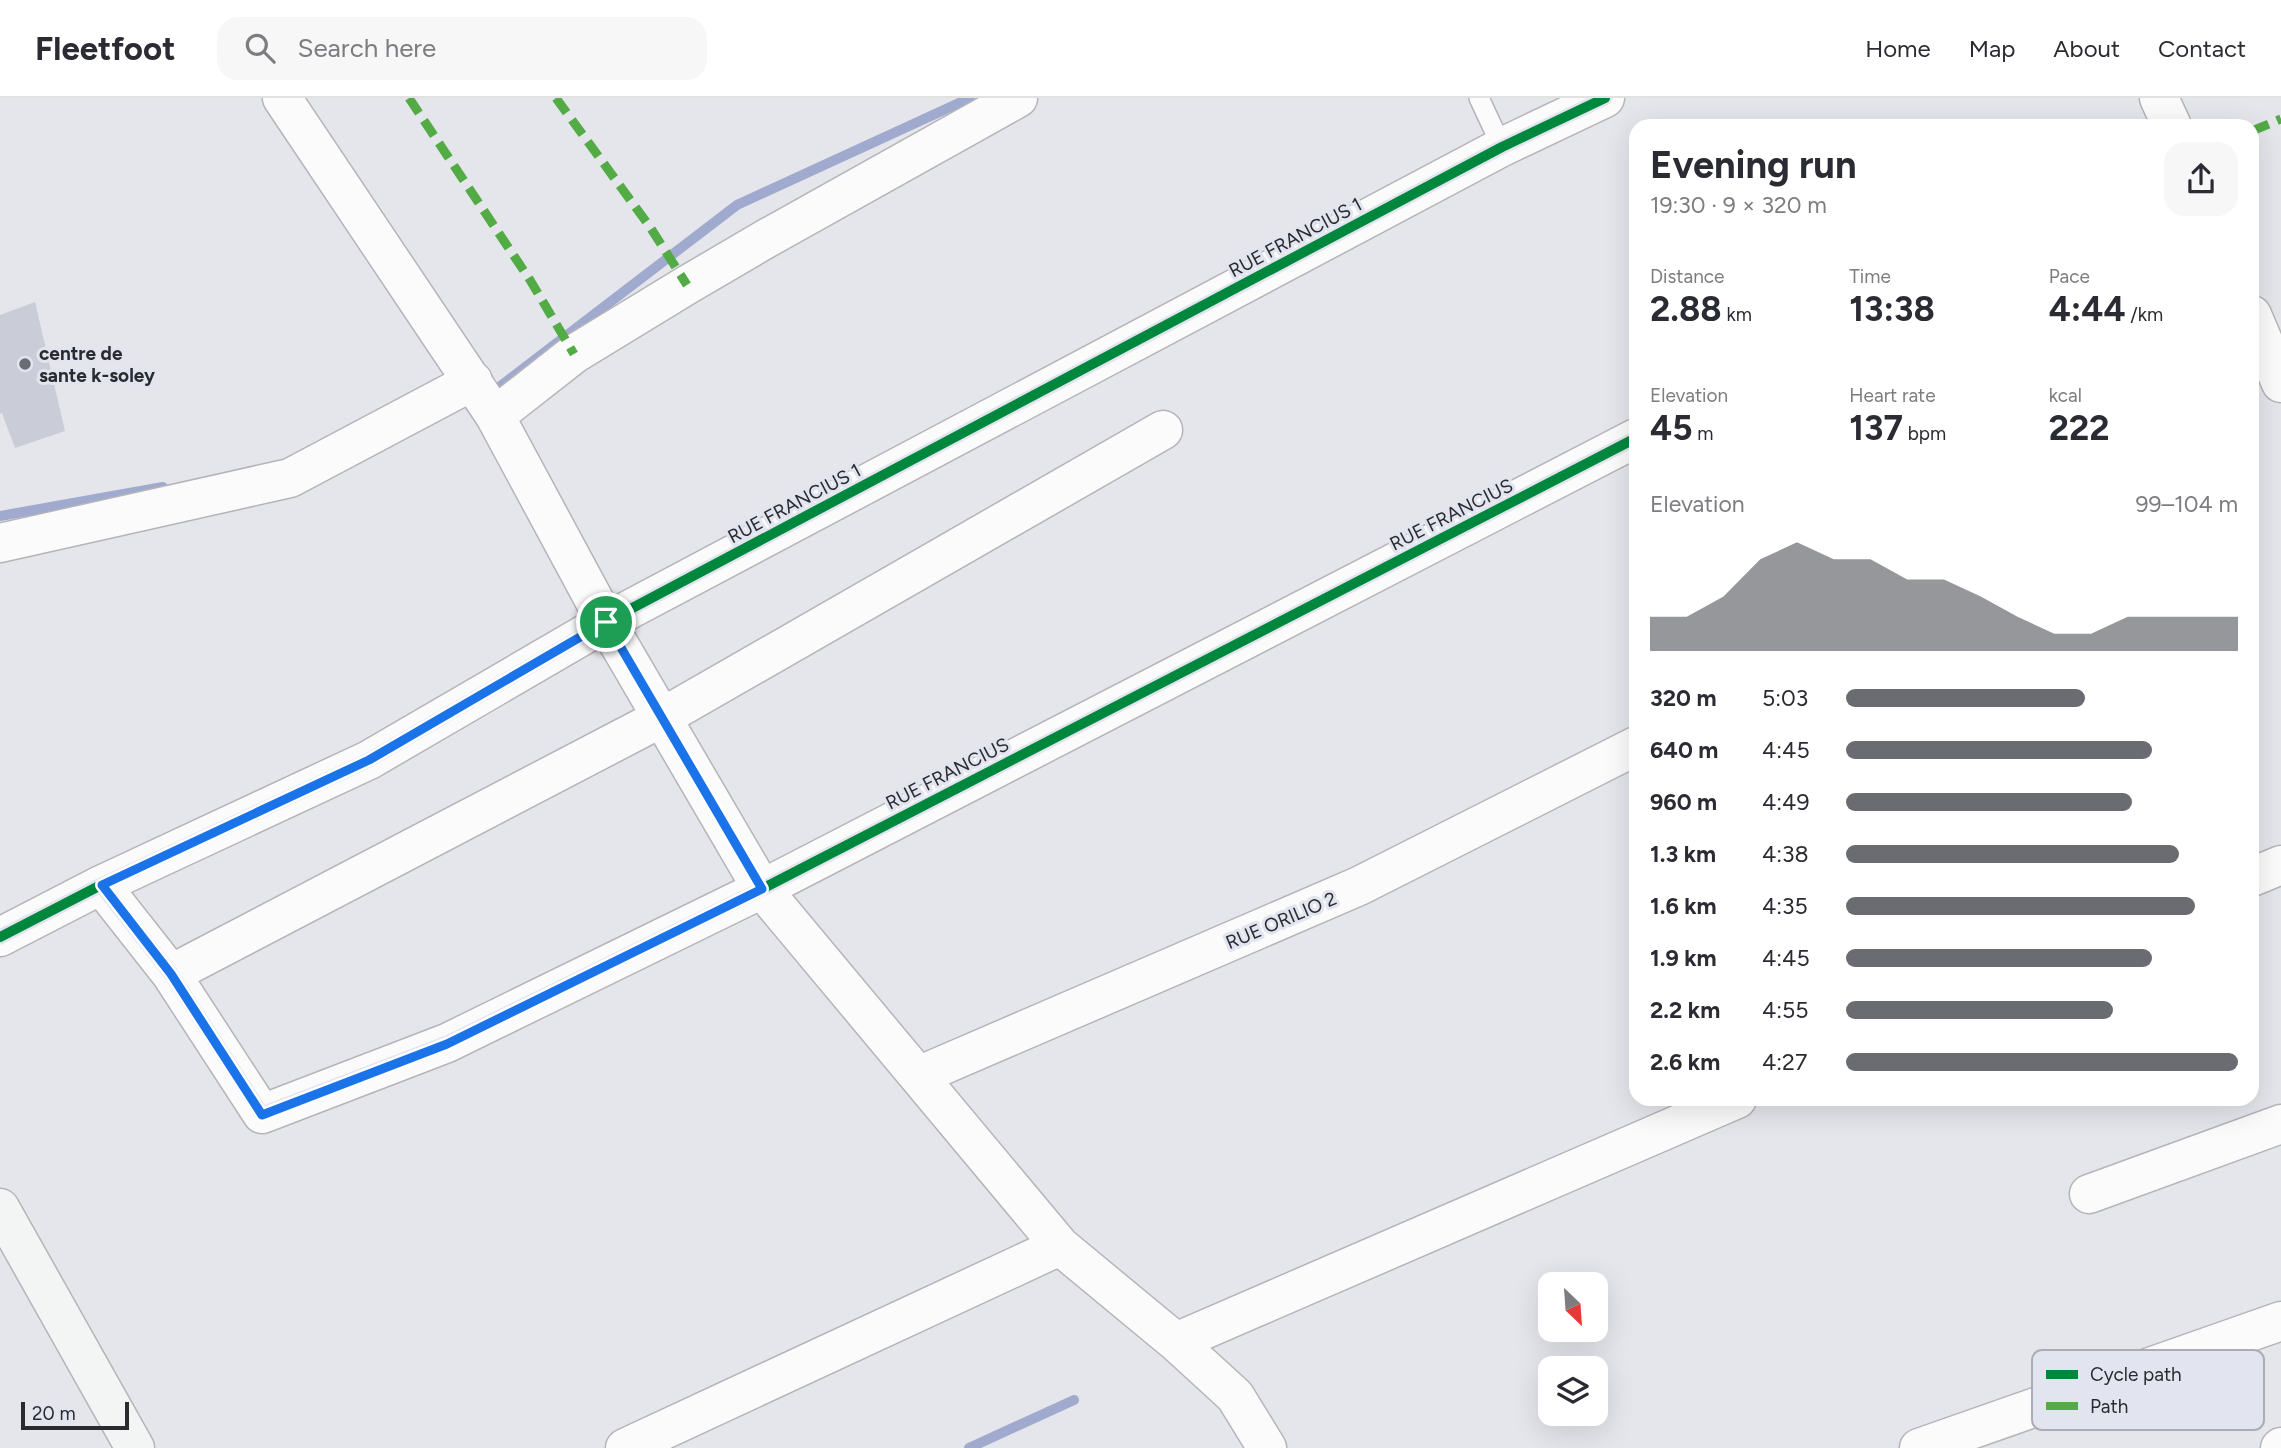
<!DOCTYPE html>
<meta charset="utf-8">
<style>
:root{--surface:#fff;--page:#f7f7f7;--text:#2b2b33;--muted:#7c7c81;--line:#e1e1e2;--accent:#6b6c71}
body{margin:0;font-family:Figtree,sans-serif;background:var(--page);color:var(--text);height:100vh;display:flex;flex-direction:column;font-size:26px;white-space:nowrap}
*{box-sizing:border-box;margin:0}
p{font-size:23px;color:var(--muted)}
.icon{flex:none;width:38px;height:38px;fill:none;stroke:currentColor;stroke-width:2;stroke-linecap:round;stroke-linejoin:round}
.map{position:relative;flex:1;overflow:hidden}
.details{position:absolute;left:1629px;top:21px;width:630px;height:987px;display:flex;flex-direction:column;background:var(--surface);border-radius:21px;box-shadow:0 7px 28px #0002}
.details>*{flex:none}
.needle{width:46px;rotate:155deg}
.buttons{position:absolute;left:1538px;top:1174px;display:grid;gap:14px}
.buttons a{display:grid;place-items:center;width:70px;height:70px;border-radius:14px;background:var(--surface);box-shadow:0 7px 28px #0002;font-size:35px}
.scale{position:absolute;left:21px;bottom:18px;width:108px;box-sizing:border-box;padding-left:7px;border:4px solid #2a2b2f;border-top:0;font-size:19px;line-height:24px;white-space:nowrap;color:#2a2b2f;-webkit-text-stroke:5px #e2e5ef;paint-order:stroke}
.pin{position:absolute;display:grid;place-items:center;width:60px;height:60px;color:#fff;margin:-30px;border:4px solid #fff;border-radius:50%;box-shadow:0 2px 7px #0007}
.round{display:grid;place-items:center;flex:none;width:74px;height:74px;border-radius:21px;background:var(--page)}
.headline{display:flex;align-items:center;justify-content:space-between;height:119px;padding:0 21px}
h1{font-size:38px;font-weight:700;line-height:52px}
.figures{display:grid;grid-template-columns:repeat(3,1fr);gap:10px;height:119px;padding:7px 21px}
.figures div{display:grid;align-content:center}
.figures b{font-size:35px;font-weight:700}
.figures small{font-size:19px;font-weight:400}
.figures p{font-size:19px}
.chart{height:196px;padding:14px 21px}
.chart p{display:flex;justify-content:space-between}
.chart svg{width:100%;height:126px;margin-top:7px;fill:var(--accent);opacity:.7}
ul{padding:0 21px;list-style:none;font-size:23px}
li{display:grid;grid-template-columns:112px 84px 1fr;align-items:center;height:52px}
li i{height:18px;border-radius:9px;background:var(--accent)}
header{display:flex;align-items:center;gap:42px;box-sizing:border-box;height:98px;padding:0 35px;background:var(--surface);border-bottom:2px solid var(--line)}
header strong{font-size:33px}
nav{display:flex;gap:38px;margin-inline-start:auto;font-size:24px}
.search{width:490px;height:63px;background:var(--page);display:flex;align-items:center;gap:18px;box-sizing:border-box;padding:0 24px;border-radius:21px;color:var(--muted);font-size:26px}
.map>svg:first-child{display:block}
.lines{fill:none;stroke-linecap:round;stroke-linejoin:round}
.stream{stroke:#a0a9ce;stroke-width:10}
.building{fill:#cacdd7}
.lane-casing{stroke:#b5b5b9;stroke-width:22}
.street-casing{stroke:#b5b5b9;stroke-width:41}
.secondary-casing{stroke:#b5b5b9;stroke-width:41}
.lane{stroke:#fbfbfc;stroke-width:19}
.street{stroke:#fbfbfc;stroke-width:38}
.secondary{stroke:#f3f4f4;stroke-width:38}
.quiet{stroke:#53ab45;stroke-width:9;stroke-dasharray:18 9;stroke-linecap:butt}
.cycleway-casing{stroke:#e2e5ef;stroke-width:15}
.cycleway{stroke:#00873e;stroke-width:10}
.route-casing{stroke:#fff;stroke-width:14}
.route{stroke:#1a73e8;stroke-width:9}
.poi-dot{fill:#6b6c71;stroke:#e2e5ef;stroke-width:2.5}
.labels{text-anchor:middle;stroke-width:6;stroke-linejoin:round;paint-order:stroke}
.street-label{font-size:19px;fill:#2a2b2f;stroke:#e2e5ef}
.poi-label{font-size:19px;font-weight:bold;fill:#2a2b2f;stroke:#e2e5ef;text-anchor:start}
.key{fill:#e2e5ef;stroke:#abadb5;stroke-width:2}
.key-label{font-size:19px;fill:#2a2b2f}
</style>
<header>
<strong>Fleetfoot</strong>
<div class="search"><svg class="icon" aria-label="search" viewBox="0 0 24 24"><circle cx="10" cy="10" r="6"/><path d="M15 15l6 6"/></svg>Search here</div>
<nav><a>Home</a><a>Map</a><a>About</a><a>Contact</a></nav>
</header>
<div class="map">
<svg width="2281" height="1350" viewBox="0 0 2281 1350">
<rect width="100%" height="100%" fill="#e5e6ec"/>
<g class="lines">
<path class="stream" d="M490 296 737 107 970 0
M0 418 163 389
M969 1350 1074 1302"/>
</g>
<path class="building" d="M35 204 65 333 15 350 2 315 0 316V217Z"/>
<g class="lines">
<defs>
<path id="lane" d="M1479 0 1502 49"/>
<path id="street" d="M282 0 495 318 606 524 762 791 1060 1148 1176 1244 1235 1298 1267 1350
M2159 0 2172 28
M2252 217 2281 285
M495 318 574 256 687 187 769 139 1018 0
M0 445 290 380 473 283
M2252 779 2281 767
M101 787 171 876 262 1016 447 945 762 791 1636 340
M0 839 101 787 369 662 606 524 1502 49 1605 0
M171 876 661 620 1163 332
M918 978 1359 788 1636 648
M2089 1096 2281 1026
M1176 1244 1737 1001
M625 1350 1060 1148
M1919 1350 2281 1223
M2280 1350 2281 1349"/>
<path id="secondary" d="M0 1110 135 1350"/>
</defs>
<use href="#lane" class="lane-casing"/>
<use href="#street" class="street-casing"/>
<use href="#secondary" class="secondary-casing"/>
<use href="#lane" class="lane"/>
<use href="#street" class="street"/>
<use href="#secondary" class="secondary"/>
<path class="quiet" d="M409 0 530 182 574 256
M556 0 650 129 687 187
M2252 33 2281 21"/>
<defs>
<path id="cycleway" d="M101 787 171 876 262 1016 447 945 762 791 1636 340
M0 839 101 787 369 662 606 524 1502 49 1605 0"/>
</defs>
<use href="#cycleway" class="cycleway-casing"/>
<use href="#cycleway" class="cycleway"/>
</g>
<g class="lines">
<defs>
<path id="route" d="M606 524 762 791 447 946 262 1017 171 876 102 787 369 662Z"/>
</defs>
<use href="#route" class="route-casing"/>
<use href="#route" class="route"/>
</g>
<circle class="poi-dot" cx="25" cy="266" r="7"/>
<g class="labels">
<g class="street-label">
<text transform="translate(1295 139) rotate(-28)" y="7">RUE FRANCIUS 1</text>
<text transform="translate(794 405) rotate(-28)" y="7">RUE FRANCIUS 1</text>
<text transform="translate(1451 416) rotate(-27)" y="7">RUE FRANCIUS</text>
<text transform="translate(947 675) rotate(-27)" y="7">RUE FRANCIUS</text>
<text transform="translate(1281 822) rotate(-23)" y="7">RUE ORILIO 2</text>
</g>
<g class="poi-label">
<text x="39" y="262">centre de<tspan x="39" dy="22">sante k-soley</tspan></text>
</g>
</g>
<rect x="2032" y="1252" width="232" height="80" rx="10" class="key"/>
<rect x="2046" y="1272" width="32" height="9" fill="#00873e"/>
<rect x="2046" y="1304" width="32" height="8" fill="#53ab45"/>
<g class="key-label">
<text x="2090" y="1283">Cycle path</text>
<text x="2090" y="1315">Path</text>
</g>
</svg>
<div class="buttons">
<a><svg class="needle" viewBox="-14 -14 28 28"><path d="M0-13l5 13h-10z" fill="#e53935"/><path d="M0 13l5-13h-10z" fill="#7c7c81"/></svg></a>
<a><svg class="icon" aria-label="layers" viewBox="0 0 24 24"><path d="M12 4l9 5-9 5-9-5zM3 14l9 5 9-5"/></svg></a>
</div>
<div class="scale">20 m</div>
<div class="pin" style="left:606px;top:524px;background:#1e9e55"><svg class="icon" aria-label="arrive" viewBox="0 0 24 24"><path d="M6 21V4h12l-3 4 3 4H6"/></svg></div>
<section class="details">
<div class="headline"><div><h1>Evening run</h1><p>19:30 · 9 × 320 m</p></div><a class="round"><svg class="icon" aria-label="share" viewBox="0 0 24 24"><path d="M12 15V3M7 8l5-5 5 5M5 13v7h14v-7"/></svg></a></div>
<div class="figures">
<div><p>Distance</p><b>2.88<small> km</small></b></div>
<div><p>Time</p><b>13:38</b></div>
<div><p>Pace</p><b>4:44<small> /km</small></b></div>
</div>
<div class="figures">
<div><p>Elevation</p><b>45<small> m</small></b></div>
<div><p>Heart rate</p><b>137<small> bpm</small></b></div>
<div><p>kcal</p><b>222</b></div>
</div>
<div class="chart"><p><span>Elevation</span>99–104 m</p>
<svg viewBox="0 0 160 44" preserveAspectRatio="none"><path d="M0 44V32L10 32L20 25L30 12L40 6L50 12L60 12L70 19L80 19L90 25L100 32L110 38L120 38L130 32L140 32L150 32L160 32V44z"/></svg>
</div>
<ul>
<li><b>320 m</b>5:03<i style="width:61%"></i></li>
<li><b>640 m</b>4:45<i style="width:78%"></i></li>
<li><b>960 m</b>4:49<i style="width:73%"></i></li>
<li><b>1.3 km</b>4:38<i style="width:85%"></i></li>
<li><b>1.6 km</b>4:35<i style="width:89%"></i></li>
<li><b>1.9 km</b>4:45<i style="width:78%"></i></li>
<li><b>2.2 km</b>4:55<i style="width:68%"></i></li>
<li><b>2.6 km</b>4:27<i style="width:100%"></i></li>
</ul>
</section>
</div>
